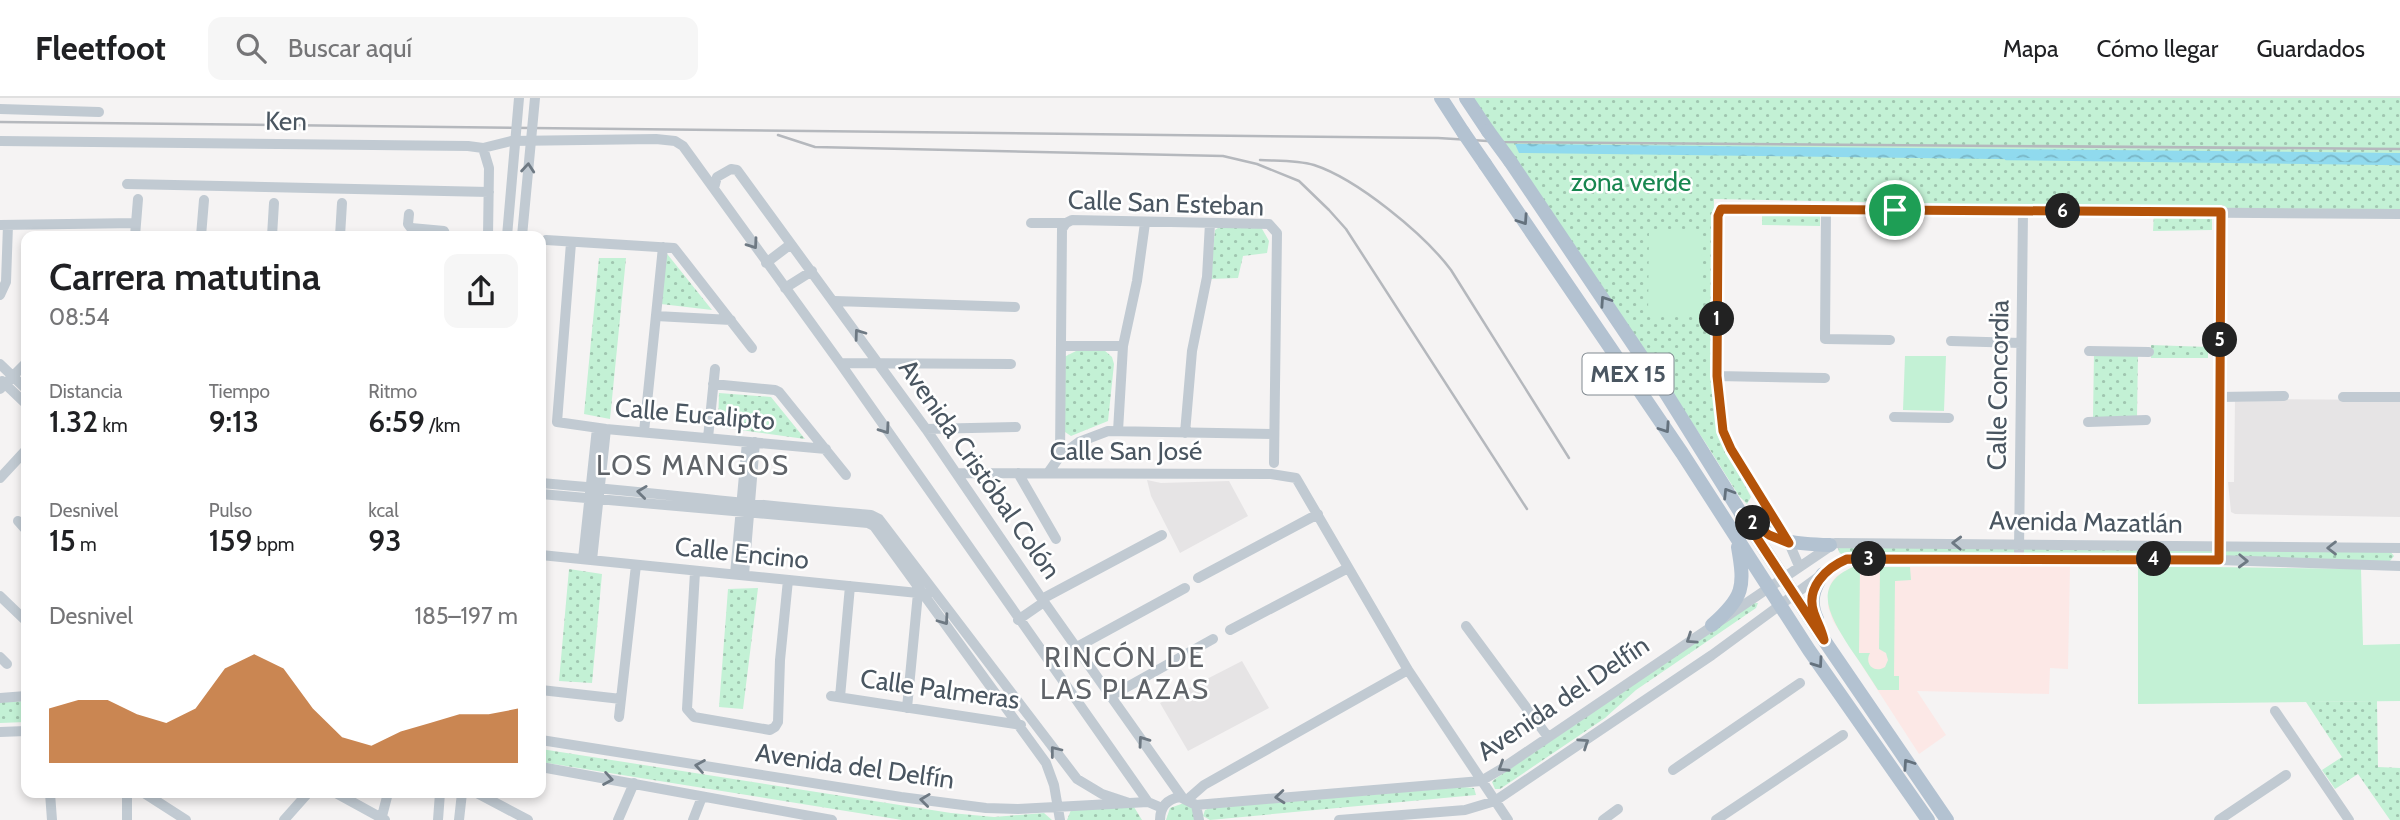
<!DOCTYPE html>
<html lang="es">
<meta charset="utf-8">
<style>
:root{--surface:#fff;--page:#f6f6f6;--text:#202124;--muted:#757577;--line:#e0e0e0;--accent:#b45309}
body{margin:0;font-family:Cabin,sans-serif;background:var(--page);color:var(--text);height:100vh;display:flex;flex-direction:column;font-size:26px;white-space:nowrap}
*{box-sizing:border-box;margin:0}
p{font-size:23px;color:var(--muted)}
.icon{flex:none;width:38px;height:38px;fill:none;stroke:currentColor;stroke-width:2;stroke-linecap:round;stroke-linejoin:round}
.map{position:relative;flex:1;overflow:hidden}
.drawer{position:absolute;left:21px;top:133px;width:525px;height:567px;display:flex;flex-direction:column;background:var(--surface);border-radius:14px;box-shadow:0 4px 10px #0003}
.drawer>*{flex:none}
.pin{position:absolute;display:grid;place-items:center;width:60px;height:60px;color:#fff;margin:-30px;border:4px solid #fff;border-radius:50%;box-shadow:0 2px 7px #0007}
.km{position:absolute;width:35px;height:35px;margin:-18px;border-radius:50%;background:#222;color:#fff;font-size:19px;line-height:35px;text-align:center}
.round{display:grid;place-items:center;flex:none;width:74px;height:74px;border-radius:14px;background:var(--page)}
.headline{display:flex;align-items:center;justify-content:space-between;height:119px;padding:0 28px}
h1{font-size:38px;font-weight:600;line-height:52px}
.metrics{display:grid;grid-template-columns:repeat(3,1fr);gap:10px;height:119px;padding:7px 28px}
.metrics div{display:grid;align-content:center}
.metrics b{font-size:30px;font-weight:600}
.metrics small{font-size:19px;font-weight:400}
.metrics p{font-size:19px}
.chart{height:196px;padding:14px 28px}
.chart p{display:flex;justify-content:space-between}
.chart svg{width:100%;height:126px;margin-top:7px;fill:var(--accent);opacity:.7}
header{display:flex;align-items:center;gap:42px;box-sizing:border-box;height:98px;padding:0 35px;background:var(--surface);border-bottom:2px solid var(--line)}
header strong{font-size:33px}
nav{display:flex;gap:38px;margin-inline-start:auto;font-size:24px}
.search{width:490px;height:63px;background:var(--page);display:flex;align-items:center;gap:18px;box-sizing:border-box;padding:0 24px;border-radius:14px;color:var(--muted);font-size:26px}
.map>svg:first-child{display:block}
.education{fill:#e6e4e5}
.medical{fill:#fce8e6}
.grass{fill:url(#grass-dots)}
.garden{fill:#c3f1d5}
.water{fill:url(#water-waves)}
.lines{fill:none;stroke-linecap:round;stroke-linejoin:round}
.stream{stroke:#90daee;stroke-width:2.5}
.minor{stroke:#c1cad2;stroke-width:10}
.major{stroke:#b3c2d1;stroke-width:14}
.rail{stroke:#b5b8bd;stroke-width:2.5}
.minor-bridge{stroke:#c1cad2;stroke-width:10}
.major-bridge{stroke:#b3c2d1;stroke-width:14}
.oneway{stroke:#6e7983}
.oneway2{stroke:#64717d}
.route-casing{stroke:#fff;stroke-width:14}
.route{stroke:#b45309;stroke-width:9}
.labels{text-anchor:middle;stroke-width:5;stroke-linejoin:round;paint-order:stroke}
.shield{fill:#fff;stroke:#808990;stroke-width:2}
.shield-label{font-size:24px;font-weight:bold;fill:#4a5661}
.street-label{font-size:26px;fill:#4a5661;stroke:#fff}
.park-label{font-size:26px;fill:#17864f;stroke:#fff}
.neighbourhood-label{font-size:28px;letter-spacing:2px;fill:#5f6368;stroke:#fff}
</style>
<header>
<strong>Fleetfoot</strong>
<div class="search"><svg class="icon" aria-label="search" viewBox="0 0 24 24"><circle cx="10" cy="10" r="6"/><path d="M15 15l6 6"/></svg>Buscar aquí</div>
<nav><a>Mapa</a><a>Cómo llegar</a><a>Guardados</a></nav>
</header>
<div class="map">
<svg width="2400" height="722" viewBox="0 0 2400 722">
<defs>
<pattern id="grass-dots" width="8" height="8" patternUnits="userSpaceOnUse" patternTransform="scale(1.75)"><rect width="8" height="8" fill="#c3f1d5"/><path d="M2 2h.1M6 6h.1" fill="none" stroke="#a0c6b0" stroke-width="1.8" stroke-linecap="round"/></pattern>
<pattern id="water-waves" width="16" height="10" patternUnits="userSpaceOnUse" patternTransform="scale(1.75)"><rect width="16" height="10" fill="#90daee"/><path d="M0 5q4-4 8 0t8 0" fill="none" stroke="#78b4c4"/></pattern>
</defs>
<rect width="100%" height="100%" fill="#f5f3f3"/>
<path class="education" d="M2235 301 2400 302V419L2235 416 2231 414 2228 384H2234Z
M1147 382 1161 385 1229 383 1248 418 1180 455 1151 398Z
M1242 563 1269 610 1188 653 1160 605Z"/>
<path class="medical" d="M2070 468 2068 571 2050 570 2049 596 1917 593 1946 637 1919 656 1833 523 1828 509V494L1831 485 1836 478 1853 469Z"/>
<path class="grass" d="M1473 0H2400V115L1714 101 1711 281 1717 336 1751 399 1747 406 1739 398 1705 344Z
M1762 113H1820V128L1762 127Z
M2154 115H2212V132L2153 133Z
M1221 128 1261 129 1269 143 1267 155 1243 158 1238 180 1210 181 1215 132Z
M664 152 712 212 661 206Z
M599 160H626L610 321 584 316Z
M2151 247 2208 249V260H2151Z
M1104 252 1112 259 1114 266 1108 323 1071 338 1065 334 1062 260 1076 253Z
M2138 253 2137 320H2093L2094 254Z
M719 295 771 299 805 341 718 329Z
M1838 449 2390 453 2394 458 2390 463 1845 460 1839 454Z
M569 471 602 476 592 585 559 583Z
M758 490 743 611 719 609 728 491Z
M1753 505H1758L1756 510 1636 592 1605 620 1500 691H1495L1492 684 1495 681Z
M26 603V624L0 625V604Z
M2377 603 2378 669 2400 670V722H2390L2358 676 2335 691 2322 672 2342 659 2306 604Z
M541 651 951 715 994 719 1044 715 1052 722H902L541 664Z
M1463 689 1474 690 1476 697 1210 722 1203 718 1205 712 1210 710Z
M1184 705 1193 710 1196 722H1166L1170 710Z
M1134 709 1142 722H1067L1071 712Z"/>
<path class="garden" d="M1649 132H1702L1701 219H1648Z
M1905 258H1946L1944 313 1903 312Z
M2138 468 2361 471 2363 547 2400 546V603L2138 606Z
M1853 469H1860L1859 555H1870C1864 566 1874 576 1885 569L1888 562 1886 555 1879 551 1880 469H1910L1911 482 1895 483 1894 578H1899V592H1878C1869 578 1860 564 1850 550 1832 521 1809 488 1853 469Z"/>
<path class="water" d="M1515 46 2400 55V66L1519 55Z"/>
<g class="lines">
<path class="stream" d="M2006 61 2400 66"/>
<path class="minor" d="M0 11 99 14
M0 43 468 48 483 50 489 70 488 138
M483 50 511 43 656 41 675 43 683 48 840 265 1148 704
M127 86 489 94
M714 90 717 79 731 71 737 72 926 331 1042 501 1182 699
M1826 111 1825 241 1890 242
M409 116 408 126 411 130 444 133 446 138
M1031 125H1066L1072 122 1269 126 1277 135 1274 365
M0 127 136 125
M135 138 138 101
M201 138 204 102
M272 138 274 105
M340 138 342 105
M546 142 674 150 752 250
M571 145 557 324 606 331 826 351
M766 165 791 146
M785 190 812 173
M0 197 6 184 8 127
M835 203 1015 209
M656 218 731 222
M1951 243 2021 245
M1063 248H1123
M2089 253 2149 254
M840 265 1011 266
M0 266 26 291
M1717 278 1825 280
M2 283 26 306
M713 286 775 292 779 294 846 377
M0 291 26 265
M2219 299 2284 298
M2343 299H2400
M1894 319 1949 320
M2088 324 2146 322
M926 331 1016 329
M1118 333 1123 248 1137 183 1145 125
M644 334 663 149
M1185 335 1192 253 1207 179 1210 125
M708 340 715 271
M1060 358 1062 131 1066 125
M956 375 1271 376 1296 380 1408 572 1508 722
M1018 375 1056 441
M1048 375 1060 358 1079 344 1108 333 1274 336
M0 380 26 352
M541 385C651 394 760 408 871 417L879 421 1077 681 1102 696 1129 705
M541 396 868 425 874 428 1046 665 1054 687 1060 722
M18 423 26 432
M2019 453 2023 113
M2219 455 2221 114
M541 457 928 496
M583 461 597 330
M592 462 606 331
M1799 468 1789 445 1731 351 1723 333 1717 278 1718 118 1721 111 2400 116
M695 474 687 611 694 619 770 632 775 629 778 624 780 562 788 482
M735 476 747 344
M744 477 755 344
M1198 480 1318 416
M0 498 26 523
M1042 501 1162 437
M1018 522 1044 504
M1466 528 1548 639
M1230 532 1348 470
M1077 549 1185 490
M0 559 7 566
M541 592 621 601
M831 598 1021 627
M1111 598 1213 541
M840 599 850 488
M0 600 26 598
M907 610 918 495
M2275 613 2349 722
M619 619 636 467
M0 634 26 633
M541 642 901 699 986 710 1018 711 1148 704 1162 710
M541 669 832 722
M1673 672 1800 585
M50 695 52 722
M127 695V722
M144 695 186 722
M336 695 385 722
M477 695 528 722
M1188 701 1204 687 1408 572
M1196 707 1481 683 1503 670 1835 445 2400 450
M284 722 308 695
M381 722 388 695
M438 722 440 695
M459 722 462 695
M618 722 634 685
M693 722 702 699
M1160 722C1160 709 1167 701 1180 699L1196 707 1199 722
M1339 722 1465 712 1495 703 1712 557 1836 466 1847 461 2219 462 2400 468
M1603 722 1618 711
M1716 722 1843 637
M2219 722 2286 677"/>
<path class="major" d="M1441 0 1463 34
M1466 0 1488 33
M1510 63 1662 289 1742 417 1824 542 1947 722
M1485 66 1682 355 1809 552 1928 722
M1750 423C1781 445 1792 446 1830 447
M1817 521C1809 504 1813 491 1823 476
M1712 527C1744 499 1745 489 1738 449"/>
<path class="rail" d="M0 24 1438 40 1504 44 2400 51
M778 37 815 49 1223 58 1257 66 1299 83 1329 112 1346 131 1527 411
M1260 62C1278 63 1297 62 1314 67 1357 81 1424 136 1451 172L1569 360"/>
<path class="minor-bridge" d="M507 138 519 0
M522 138 535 0"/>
<path class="major-bridge" d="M1488 33 1510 63
M1463 34 1485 66"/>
</g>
<defs><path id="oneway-chevron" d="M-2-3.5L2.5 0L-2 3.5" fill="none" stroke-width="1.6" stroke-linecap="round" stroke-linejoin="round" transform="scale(1.75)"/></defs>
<g class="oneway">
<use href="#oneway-chevron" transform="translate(528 70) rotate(-85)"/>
<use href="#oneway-chevron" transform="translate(753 146) rotate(55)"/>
<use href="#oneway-chevron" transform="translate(859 236) rotate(-126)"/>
<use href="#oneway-chevron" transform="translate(885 331) rotate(55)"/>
<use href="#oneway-chevron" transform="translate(642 394) rotate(-173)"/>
<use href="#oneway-chevron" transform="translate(1957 445) rotate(-178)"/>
<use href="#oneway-chevron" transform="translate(2332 450) rotate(-180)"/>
<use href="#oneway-chevron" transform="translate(2243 463) rotate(2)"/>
<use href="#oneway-chevron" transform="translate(944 522) rotate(54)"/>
<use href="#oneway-chevron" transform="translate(1691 541) rotate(146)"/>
<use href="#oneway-chevron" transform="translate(1143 643) rotate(-125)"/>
<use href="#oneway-chevron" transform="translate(1584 645) rotate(-34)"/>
<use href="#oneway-chevron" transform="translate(1055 653) rotate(-128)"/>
<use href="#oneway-chevron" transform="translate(700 668) rotate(-171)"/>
<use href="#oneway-chevron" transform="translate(1503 669) rotate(147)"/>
<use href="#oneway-chevron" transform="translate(608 681) rotate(10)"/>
<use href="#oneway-chevron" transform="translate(1280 699) rotate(175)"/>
<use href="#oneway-chevron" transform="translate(925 702) rotate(-173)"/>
</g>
<g class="oneway2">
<use href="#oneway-chevron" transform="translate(1523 122) rotate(56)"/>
<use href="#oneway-chevron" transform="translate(1605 203) rotate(-124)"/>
<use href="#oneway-chevron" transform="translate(1665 330) rotate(56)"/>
<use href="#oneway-chevron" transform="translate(1728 395) rotate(-122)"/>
<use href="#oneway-chevron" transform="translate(1818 565) rotate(55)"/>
<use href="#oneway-chevron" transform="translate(1908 666) rotate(-124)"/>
</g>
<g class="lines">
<defs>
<path id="route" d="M1721 111 2221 114 2219 462 1847 461C1826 470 1805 490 1814 515 1817 524 1822 532 1824 542L1742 417 1769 437 1789 445 1731 351 1723 333 1717 278 1718 118Z"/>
</defs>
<use href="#route" class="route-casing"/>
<use href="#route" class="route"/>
</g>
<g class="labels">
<rect class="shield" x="1582.5" y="255.5" width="91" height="41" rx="5"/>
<g class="shield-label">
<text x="1628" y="284">MEX 15</text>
</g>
<g class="street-label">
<text transform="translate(286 23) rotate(1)" y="9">Ken</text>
<text transform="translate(1166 105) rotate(2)" y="9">Calle San Esteban</text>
<text transform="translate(1998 287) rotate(-89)" y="9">Calle Concordia</text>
<text transform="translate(695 316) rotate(5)" y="9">Calle Eucalipto</text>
<text x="1126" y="362">Calle San José</text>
<text transform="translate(980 371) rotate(55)" y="9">Avenida Cristóbal Colón</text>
<text transform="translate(2086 424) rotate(1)" y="9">Avenida Mazatlán</text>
<text transform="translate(742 455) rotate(6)" y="9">Calle Encino</text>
<text transform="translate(940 591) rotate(8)" y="9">Calle Palmeras</text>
<text transform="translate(1563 600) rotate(-34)" y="9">Avenida del Delfín</text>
<text transform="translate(855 668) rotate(8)" y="9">Avenida del Delfín</text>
</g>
<g class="park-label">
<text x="1631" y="93">zona verde</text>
</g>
<g class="neighbourhood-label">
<text x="693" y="377">LOS MANGOS</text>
<text x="1125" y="569">RINCÓN DE<tspan x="1125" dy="32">LAS PLAZAS</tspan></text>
</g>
</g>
</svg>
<div class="pin" style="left:1895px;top:112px;background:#1e9e55"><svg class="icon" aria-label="arrive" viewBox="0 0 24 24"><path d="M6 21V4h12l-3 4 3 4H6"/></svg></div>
<b class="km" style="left:1717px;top:221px">1</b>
<b class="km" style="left:1753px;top:425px">2</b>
<b class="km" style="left:1869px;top:461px">3</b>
<b class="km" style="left:2154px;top:461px">4</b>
<b class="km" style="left:2220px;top:242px">5</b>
<b class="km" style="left:2063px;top:113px">6</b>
<section class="drawer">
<div class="headline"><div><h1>Carrera matutina</h1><p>08:54</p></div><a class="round"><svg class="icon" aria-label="share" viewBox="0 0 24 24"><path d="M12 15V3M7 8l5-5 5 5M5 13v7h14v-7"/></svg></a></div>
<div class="metrics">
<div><p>Distancia</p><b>1.32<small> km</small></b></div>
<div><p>Tiempo</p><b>9:13</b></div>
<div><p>Ritmo</p><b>6:59<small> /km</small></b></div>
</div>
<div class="metrics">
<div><p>Desnivel</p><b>15<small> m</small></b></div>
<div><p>Pulso</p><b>159<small> bpm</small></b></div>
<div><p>kcal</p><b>93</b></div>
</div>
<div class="chart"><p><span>Desnivel</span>185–197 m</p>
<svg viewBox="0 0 160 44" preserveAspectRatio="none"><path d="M0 44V25L10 22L20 22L30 27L40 30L50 25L60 11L70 6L80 11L90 25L100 35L110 38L120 33L130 30L140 27L150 27L160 25V44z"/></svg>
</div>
</section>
</div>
